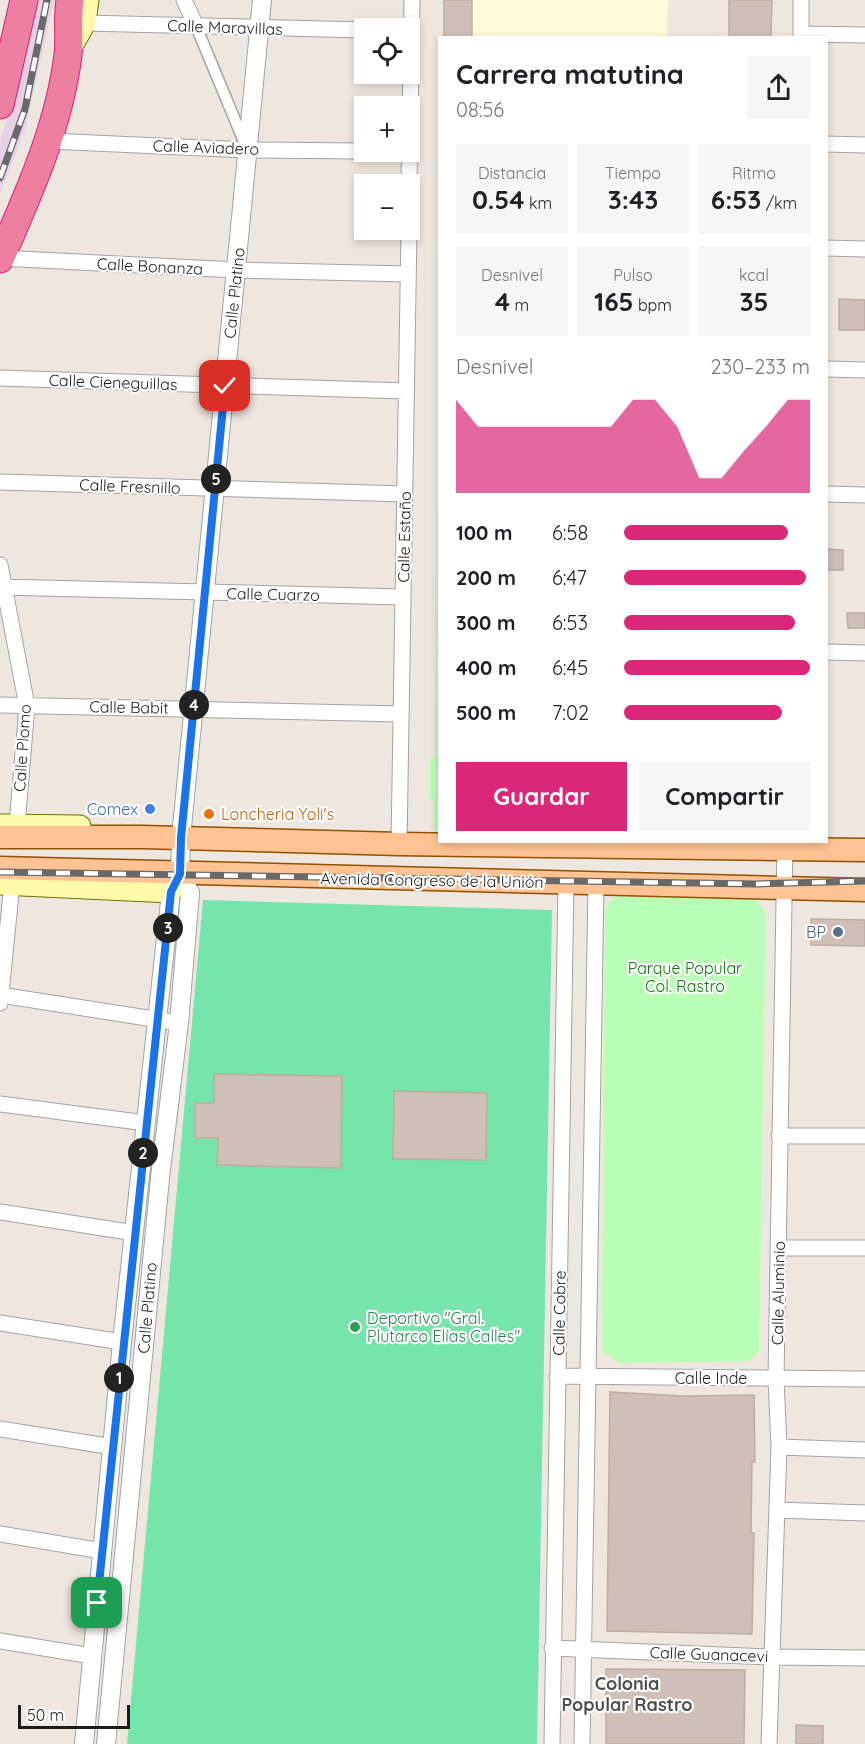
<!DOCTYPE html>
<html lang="es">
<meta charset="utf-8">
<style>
:root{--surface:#fff;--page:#f6f6f6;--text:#202124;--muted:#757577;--accent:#db2777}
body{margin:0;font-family:Quicksand,sans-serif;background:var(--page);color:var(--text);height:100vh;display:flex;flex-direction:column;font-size:22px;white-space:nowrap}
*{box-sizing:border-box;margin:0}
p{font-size:20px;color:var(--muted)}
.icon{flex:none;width:33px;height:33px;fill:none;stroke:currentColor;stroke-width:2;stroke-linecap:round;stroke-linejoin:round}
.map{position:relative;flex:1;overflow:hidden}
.details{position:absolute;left:438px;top:36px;width:390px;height:807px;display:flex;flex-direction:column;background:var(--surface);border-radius:0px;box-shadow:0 3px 9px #0003}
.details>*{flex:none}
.tools{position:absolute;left:354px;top:18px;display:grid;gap:12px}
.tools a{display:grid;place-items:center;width:66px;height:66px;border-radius:0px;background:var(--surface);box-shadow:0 3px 9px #0003;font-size:30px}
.scale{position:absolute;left:18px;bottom:15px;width:112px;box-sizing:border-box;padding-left:6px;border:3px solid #1b1b1b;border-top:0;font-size:16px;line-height:21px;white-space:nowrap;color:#1b1b1b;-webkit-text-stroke:4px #fff;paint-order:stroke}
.pin{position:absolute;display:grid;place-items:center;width:51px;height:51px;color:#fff;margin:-26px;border-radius:12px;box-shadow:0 3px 9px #0006}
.km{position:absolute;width:30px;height:30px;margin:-15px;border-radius:50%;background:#222;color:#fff;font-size:16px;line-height:30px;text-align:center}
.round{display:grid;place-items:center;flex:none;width:63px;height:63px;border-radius:0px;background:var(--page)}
.headline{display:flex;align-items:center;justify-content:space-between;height:102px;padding:0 18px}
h1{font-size:27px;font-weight:800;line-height:45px}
.metrics{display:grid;grid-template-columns:repeat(3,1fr);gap:9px;height:102px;padding:6px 18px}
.metrics div{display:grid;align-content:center;border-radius:0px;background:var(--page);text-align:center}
.metrics b{font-size:26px;font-weight:800}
.metrics small{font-size:16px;font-weight:400}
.metrics p{font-size:16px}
.chart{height:168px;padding:12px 18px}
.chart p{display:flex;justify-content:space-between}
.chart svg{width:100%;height:108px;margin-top:6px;fill:var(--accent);opacity:.7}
.action{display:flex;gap:12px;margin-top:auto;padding:12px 18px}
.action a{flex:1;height:69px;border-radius:0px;background:var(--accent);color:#fff;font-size:24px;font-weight:800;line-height:69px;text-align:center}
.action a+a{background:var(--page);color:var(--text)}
ul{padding:0 18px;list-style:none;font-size:20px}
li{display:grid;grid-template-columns:96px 72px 1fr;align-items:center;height:45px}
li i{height:15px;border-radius:8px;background:var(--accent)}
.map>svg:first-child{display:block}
.industrial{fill:#e8d0e6}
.education{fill:#fffad7}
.park{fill:#b9feb6}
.pitch{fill:#75e5ac}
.building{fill:#cebfb8;stroke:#c0aba0;stroke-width:1.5}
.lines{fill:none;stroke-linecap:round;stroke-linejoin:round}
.pedestrian-casing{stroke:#a2a2a2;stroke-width:13}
.minor-casing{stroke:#a2a2a2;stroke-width:17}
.tertiary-casing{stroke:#a2a2a2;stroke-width:20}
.secondary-casing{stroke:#747200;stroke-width:23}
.primary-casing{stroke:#925000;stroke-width:25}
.motorway-casing{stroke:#e31575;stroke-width:29}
.pedestrian{stroke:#fff;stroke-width:10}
.minor{stroke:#fff;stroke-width:15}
.tertiary{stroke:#fff;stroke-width:18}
.secondary{stroke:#fff9ac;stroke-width:21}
.primary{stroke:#ffc393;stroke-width:22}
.motorway{stroke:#ed7fa1;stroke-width:27}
.rail-casing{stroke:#696969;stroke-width:7}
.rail{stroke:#fff;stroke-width:4.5;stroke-dasharray:14;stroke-linecap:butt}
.route-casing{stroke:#fff;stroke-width:12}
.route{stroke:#1a73e8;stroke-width:8}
.shop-dot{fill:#3f7fe0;stroke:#fff;stroke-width:2}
.food-dot{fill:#e8710a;stroke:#fff;stroke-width:2}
.service-dot{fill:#5c6f8a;stroke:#fff;stroke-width:2}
.leisure-dot{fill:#2e9e5b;stroke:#fff;stroke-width:2}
.labels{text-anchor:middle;stroke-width:4.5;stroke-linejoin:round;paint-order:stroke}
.street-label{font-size:16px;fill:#1b1b1b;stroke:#fff}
.shop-label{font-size:16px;fill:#366cbe;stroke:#fff;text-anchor:end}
.food-label{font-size:16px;fill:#c56008;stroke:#fff;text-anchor:start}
.service-label{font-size:16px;fill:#4e5e75;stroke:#fff;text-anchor:end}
.park-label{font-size:16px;fill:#078002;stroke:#fff}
.leisure-label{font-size:16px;fill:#27864d;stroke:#fff;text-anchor:start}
.neighbourhood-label{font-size:18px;font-weight:bold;fill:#4e4e4e;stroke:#fff}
</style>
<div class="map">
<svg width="865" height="1744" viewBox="0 0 865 1744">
<rect width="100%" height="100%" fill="#eee7df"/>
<path class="industrial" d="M34 0H54L25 130 0 193V143L9 111Z"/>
<path class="education" d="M444 0H668L667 37 444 38Z"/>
<path class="park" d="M439 418V830H434V799H430V759L435 758Z
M615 896 754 897 766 913 759 1352 749 1361 620 1363 602 1351 605 908Z"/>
<path class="pitch" d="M203 900 552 910 537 1744H127Z"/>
<path class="building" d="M444 0H472V38H444Z
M729 0H772L771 38H729Z
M839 299 865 300V330H839Z
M826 549 843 550V570H826Z
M847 613H865V628H848Z
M811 919 865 920V946L811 945Z
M214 1074 342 1076 341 1168 217 1165 218 1138H195V1103H214Z
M394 1091 487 1093 486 1160 393 1159Z
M610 1392 683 1396 754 1395 755 1462H752L751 1533H754L752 1634 607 1631Z
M606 1669 745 1670 744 1744H606Z
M796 1725 823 1726V1744H796Z"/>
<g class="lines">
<defs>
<path id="pedestrian" d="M196 26 245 144"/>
<path id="minor" d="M184 0 196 26
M85 23 364 30
M801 34 865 35
M801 38V0
M49 141 247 150 364 151
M826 144 865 145
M409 184 412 0
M826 248 865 249
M0 258 236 270 408 274
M826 369 865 370
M0 378 406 391
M0 482 405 494
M826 494 865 495
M0 565 27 706 17 825
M0 587 403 597
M826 652 865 653
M0 705 401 714
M399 844 409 230
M0 995 179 1023
M0 1003 12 884
M0 1104 146 1123
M779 1136H865
M0 1212 135 1233
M779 1248H865
M0 1323 122 1342
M557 1376 865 1379
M0 1429 113 1447
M779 1447 865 1450
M777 1510 865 1513
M0 1534 102 1551
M0 1641 92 1656
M552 1648 771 1657 865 1658
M552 1744 566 882
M582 1744 596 883
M769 1744 779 1447 776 1379 785 842"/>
<path id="tertiary" d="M84 1744 122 1342 171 892 180 874 181 838 262 0
M106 1744 160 1178 179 1023 190 893 180 874"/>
<path id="secondary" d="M68 53 85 23 88 0
M0 825 80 826
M0 884 171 892"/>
<path id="primary" d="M0 837H142L399 844 865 850
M0 868 865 890"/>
<path id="motorway" d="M0 105 24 0
M0 259C29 193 59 127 68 55 70 37 67 18 70 0"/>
</defs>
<use href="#pedestrian" class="pedestrian-casing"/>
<use href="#minor" class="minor-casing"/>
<use href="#tertiary" class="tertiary-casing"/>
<use href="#secondary" class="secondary-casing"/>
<use href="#primary" class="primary-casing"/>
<use href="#motorway" class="motorway-casing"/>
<use href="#pedestrian" class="pedestrian"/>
<use href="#minor" class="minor"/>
<use href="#tertiary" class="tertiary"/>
<use href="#secondary" class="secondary"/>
<use href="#primary" class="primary"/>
<use href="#motorway" class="motorway"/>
<defs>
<path id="rail" d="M0 178 25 109 47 0
M0 872 756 884 865 881"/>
</defs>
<use href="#rail" class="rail-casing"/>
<use href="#rail" class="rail"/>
</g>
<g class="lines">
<defs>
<path id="route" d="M97 1603 171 892 180 874 181 838 225 386"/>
</defs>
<use href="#route" class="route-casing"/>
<use href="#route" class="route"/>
</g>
<circle class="shop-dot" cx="150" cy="809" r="6"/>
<circle class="food-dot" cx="209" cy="814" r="6"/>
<circle class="service-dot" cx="838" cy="932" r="6"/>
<circle class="leisure-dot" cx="355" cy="1327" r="6"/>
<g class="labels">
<g class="street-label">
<text transform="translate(225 27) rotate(2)" y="6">Calle Maravillas</text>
<text transform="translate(206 147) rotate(2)" y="6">Calle Aviadero</text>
<text transform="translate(150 266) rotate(3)" y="6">Calle Bonanza</text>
<text transform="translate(234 293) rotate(-84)" y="6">Calle Platino</text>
<text transform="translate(113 382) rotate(2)" y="6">Calle Cieneguillas</text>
<text transform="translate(130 486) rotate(2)" y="6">Calle Fresnillo</text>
<text transform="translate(404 537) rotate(-89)" y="6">Calle Estaño</text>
<text transform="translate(273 594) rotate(1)" y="6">Calle Cuarzo</text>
<text transform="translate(129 707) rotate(1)" y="6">Calle Babit</text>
<text transform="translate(22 748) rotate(-86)" y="6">Calle Plomo</text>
<text transform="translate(432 880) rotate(1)" y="6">Avenida Congreso de la Unión</text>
<text transform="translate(778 1293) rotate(-89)" y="6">Calle Aluminio</text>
<text transform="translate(147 1308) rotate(-85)" y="6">Calle Platino</text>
<text transform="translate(559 1313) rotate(-89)" y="6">Calle Cobre</text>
<text x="711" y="1384">Calle Inde</text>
<text transform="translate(709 1654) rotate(2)" y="6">Calle Guanacevi</text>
</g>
<g class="shop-label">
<text x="138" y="815">Comex</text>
</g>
<g class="food-label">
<text x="221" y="820">Loncheria Yoli's</text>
</g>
<g class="service-label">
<text x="826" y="938">BP</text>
</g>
<g class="park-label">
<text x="685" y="974">Parque Popular<tspan x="685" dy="18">Col. Rastro</tspan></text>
</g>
<g class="leisure-label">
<text x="367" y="1324">Deportivo "Gral.<tspan x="367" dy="18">Plutarco Elías Calles"</tspan></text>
</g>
<g class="neighbourhood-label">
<text x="627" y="1690">Colonia<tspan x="627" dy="21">Popular Rastro</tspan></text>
</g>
</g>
</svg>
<div class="tools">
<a><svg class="icon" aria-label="locate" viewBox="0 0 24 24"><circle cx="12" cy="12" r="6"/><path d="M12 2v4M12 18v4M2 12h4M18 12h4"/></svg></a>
<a>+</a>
<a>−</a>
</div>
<div class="scale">50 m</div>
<div class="pin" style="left:97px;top:1603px;background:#1e9e55"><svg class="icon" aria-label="arrive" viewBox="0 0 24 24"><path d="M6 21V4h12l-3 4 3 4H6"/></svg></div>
<div class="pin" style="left:225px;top:386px;background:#d93025"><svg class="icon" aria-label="check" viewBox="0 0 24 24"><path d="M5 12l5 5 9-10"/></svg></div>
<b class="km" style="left:119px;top:1378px">1</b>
<b class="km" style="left:143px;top:1153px">2</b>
<b class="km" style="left:168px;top:928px">3</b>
<b class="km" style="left:194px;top:705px">4</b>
<b class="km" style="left:216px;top:479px">5</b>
<section class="details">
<div class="headline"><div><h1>Carrera matutina</h1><p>08:56</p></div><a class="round"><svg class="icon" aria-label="share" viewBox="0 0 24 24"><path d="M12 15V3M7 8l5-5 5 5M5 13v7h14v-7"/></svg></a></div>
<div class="metrics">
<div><p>Distancia</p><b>0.54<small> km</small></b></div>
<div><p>Tiempo</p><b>3:43</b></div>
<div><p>Ritmo</p><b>6:53<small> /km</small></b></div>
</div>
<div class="metrics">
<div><p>Desnivel</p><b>4<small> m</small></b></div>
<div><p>Pulso</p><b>165<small> bpm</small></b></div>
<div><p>kcal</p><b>35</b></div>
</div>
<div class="chart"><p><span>Desnivel</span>230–233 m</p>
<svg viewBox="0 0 160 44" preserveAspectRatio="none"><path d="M0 44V6L10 17L20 17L30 17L40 17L50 17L60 17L70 17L80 6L90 6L100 17L110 38L120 38L130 27L140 17L150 6L160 6V44z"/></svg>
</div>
<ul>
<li><b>100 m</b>6:58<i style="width:88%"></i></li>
<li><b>200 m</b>6:47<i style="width:98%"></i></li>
<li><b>300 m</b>6:53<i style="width:92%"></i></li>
<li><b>400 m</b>6:45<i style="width:100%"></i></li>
<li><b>500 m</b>7:02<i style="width:85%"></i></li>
</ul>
<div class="action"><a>Guardar</a><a>Compartir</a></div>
</section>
</div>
